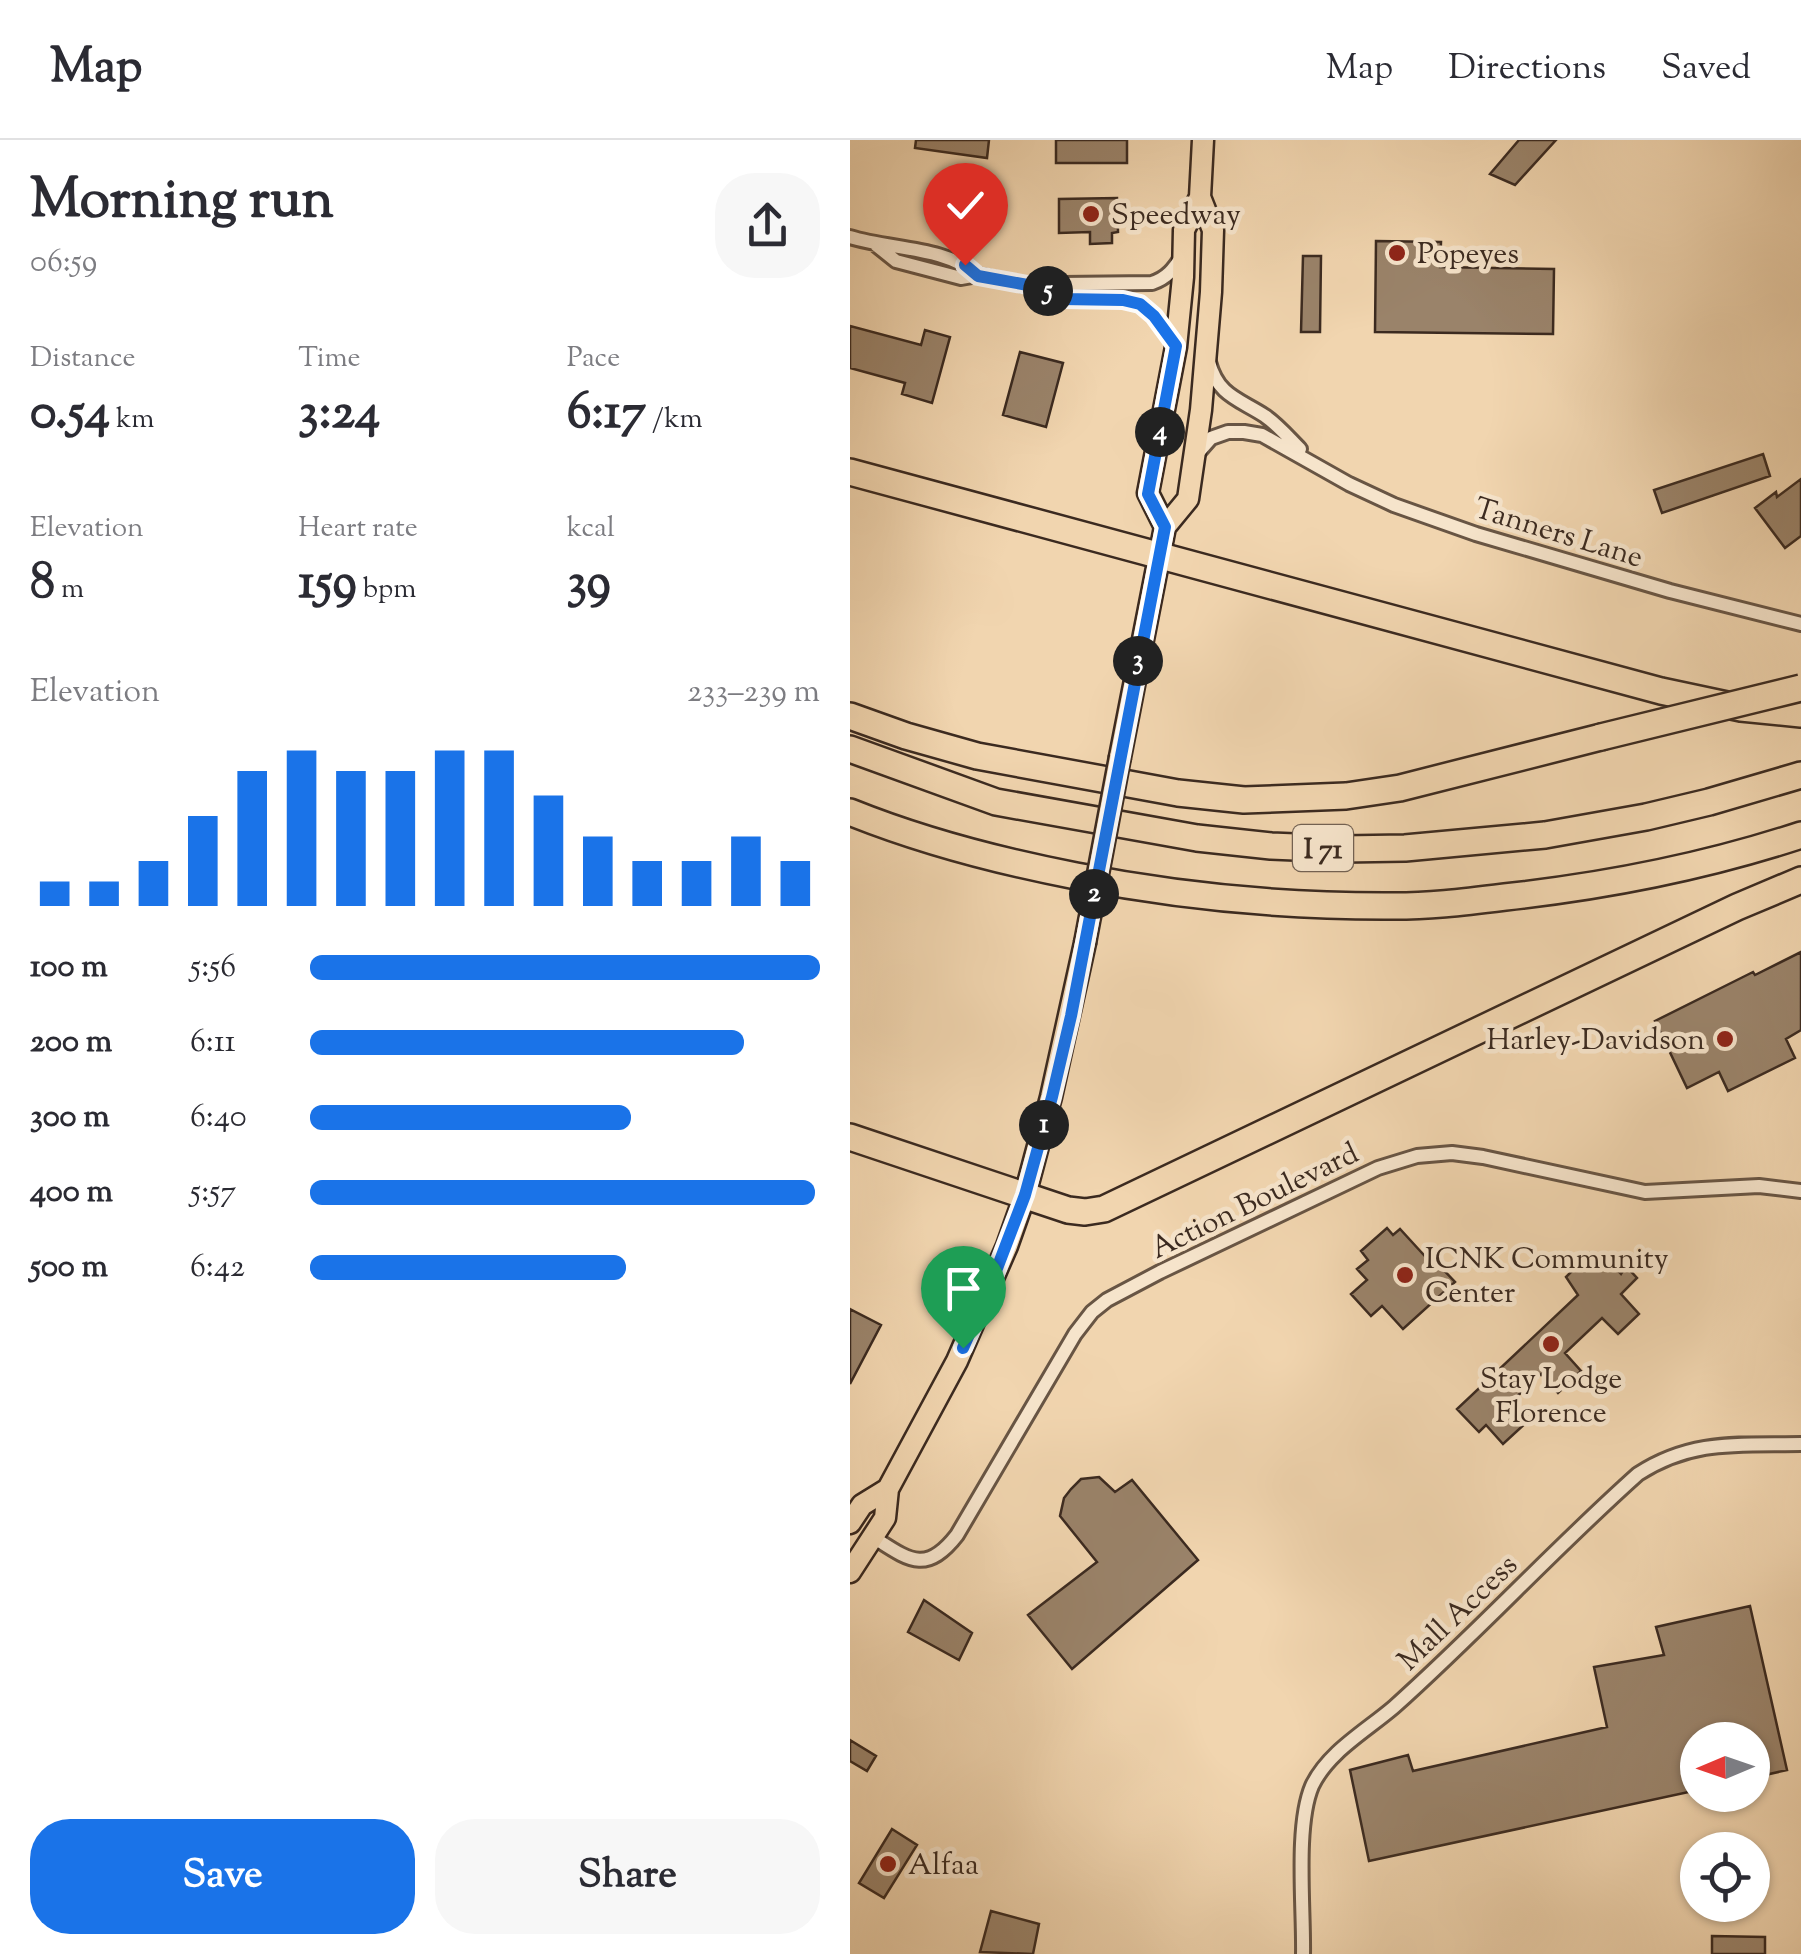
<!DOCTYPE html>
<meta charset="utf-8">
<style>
:root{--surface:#fff;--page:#f7f7f7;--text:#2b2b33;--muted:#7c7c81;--line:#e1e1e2;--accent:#1a73e8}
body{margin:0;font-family:"Sorts Mill Goudy",serif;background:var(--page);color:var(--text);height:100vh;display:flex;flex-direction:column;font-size:38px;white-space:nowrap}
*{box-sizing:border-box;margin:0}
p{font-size:32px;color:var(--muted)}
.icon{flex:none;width:55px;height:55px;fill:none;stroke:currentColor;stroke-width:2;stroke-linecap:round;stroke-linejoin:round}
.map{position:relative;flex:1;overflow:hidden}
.side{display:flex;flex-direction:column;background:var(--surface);width:850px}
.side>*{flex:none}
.needle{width:65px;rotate:268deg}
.controls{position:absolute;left:830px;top:1582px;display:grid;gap:20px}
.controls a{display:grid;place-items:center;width:90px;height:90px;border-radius:50%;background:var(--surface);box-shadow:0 2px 8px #0004;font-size:50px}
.pin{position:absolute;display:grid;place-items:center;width:85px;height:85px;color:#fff;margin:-102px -42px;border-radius:50% 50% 50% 0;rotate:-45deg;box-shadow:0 0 10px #0007}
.pin .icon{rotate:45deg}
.km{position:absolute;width:50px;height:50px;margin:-25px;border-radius:50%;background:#222;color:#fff;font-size:28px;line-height:50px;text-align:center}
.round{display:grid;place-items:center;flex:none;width:105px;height:105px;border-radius:40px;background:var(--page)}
.summary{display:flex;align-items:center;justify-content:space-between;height:170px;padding:0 30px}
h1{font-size:55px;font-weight:800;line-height:75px}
.stats{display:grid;grid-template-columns:repeat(3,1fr);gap:15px;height:170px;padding:10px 30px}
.stats div{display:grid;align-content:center}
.stats b{font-size:50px;font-weight:800}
.stats small{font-size:28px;font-weight:400}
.stats p{font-size:28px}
.chart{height:280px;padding:20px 30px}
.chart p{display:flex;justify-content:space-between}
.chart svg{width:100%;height:180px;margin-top:10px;stroke:var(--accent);stroke-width:6}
.button{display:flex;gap:20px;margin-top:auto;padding:20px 30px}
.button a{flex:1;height:115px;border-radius:40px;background:var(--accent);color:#fff;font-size:40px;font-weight:800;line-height:115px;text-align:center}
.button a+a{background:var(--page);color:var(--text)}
ul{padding:0 30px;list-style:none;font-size:32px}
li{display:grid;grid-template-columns:160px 120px 1fr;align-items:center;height:75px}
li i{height:25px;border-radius:12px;background:var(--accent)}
header{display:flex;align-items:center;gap:60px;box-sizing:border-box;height:140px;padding:0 50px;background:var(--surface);border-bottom:2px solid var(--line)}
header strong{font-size:48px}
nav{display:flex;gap:55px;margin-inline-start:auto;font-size:35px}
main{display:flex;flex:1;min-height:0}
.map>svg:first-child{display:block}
.building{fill:#9a836a;stroke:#3b2a20;stroke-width:2.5}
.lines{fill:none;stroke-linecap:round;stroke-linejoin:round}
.street-casing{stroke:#685544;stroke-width:18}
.primary-casing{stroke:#3b2a20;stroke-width:25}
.highway-casing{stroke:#3b2a20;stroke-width:30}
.street{stroke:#f6e4cb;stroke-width:12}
.primary{stroke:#f1d5af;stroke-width:20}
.highway{stroke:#f1d5af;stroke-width:25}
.primary-bridge-casing{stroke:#3b2a20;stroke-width:25;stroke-linecap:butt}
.highway-bridge-casing{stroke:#3b2a20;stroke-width:30;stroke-linecap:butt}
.primary-bridge{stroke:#f1d5af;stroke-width:20}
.highway-bridge{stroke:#f1d5af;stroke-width:25}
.route-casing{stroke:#fff;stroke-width:20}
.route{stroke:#1a73e8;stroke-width:12}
.poi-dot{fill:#8f2418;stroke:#f6e4cb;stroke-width:4}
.labels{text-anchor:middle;stroke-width:9;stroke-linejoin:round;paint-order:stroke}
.shield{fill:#f6e4cb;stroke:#736253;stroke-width:2.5}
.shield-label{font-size:28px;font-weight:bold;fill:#3b2a20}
.poi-label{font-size:30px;fill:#3b2a20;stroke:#f6e4cb;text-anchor:start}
.street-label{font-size:30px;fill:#3b2a20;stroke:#f6e4cb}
</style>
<header>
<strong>Map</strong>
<nav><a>Map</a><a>Directions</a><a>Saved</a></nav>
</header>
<main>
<section class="side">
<div class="summary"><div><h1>Morning run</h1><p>06:59</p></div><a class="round"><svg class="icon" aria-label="share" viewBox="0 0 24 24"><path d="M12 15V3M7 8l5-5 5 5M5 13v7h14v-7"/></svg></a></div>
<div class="stats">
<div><p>Distance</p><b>0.54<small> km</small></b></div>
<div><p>Time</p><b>3:24</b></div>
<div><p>Pace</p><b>6:17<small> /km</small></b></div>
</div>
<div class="stats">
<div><p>Elevation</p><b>8<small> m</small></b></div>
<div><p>Heart rate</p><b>159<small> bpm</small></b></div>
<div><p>kcal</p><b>39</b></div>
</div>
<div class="chart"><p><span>Elevation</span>233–239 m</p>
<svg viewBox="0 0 160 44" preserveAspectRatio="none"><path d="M5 44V38M15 44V38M25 44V33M35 44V22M45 44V11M55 44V6M65 44V11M75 44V11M85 44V6M95 44V6M105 44V17M115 44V27M125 44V33M135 44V33M145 44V27M155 44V33"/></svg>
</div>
<ul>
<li><b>100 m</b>5:56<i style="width:100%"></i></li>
<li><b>200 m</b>6:11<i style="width:85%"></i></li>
<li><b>300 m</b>6:40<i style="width:63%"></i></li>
<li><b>400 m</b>5:57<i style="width:99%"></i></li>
<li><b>500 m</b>6:42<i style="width:62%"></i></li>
</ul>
<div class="button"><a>Save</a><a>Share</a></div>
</section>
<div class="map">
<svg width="951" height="1814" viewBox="0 0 951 1814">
<rect width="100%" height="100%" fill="#f1d5af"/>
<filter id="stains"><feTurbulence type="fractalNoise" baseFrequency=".002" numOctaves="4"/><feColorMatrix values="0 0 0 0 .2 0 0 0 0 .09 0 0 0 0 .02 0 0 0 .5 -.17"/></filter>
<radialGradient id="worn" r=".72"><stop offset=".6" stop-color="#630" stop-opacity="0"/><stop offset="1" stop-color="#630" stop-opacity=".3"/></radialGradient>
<path class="building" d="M66 0H139L137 18 65 8Z
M206 0H277V23H206Z
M669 0H706L665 45 640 34Z
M267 58 268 92 262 93V103L240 104V92L209 93V59Z
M526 101 591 102 590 127 704 129 703 194 525 192Z
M453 116H471L470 192H451Z
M0 186 71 205 75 190 100 197 82 263 52 254 55 243 0 228Z
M170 212 213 223 196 287 153 275Z
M913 314 920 336 812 373 804 350Z
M951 339V396L935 408 905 368 926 352 927 357Z
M951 812V890L936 899 945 918 878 951 869 932 837 948 805 881 903 832 905 835Z
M537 1088 543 1095 550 1089 583 1125 586 1122 605 1142 553 1189 532 1166 521 1176 501 1154 517 1140 507 1129 518 1120 511 1111Z
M740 1113 756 1129 762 1124 771 1134 776 1126 787 1138 771 1154 789 1174 768 1194 752 1178 715 1213 731 1231 708 1253 691 1234 662 1261 680 1279 653 1304 636 1285 629 1292 607 1269 728 1155 716 1137Z
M0 1169 31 1185 0 1244Z
M249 1337 265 1352 282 1340 348 1420 222 1529 178 1475 247 1422 210 1376 214 1358 221 1349 231 1339Z
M74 1460 122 1493 109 1520 58 1492Z
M900 1466 937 1630 902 1638V1600H848V1650L519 1721 500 1630 558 1615 563 1631 757 1587 744 1527 814 1515 806 1487Z
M0 1600 26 1616 17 1631 0 1621Z
M42 1689 67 1705 34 1758 9 1743Z
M141 1771 189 1784 183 1814 130 1812Z
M862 1796 915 1797V1814H862Z"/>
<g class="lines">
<defs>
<path id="street" d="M0 97C42 110 93 106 128 135
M26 105 46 121 111 138 128 135 193 149 212 159 273 160 290 164 304 176 324 204
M193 149 211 144 302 143C317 138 324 129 332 116
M359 222C368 256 389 259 415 276 428 285 439 298 450 309
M347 314 361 298 378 292H394L412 295 499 344 544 365 626 394 820 451 951 484
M23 1397C59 1420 76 1435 107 1395L225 1194 242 1172 257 1160 310 1132 528 1028 567 1016 602 1013 633 1017 795 1052 909 1046 951 1051
M453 1814C454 1769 445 1686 462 1646 478 1612 516 1591 544 1567 628 1492 704 1409 788 1334 842 1299 889 1305 951 1304"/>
<path id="primary" d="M315 387 298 353 326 207 333 137 334 90 350 57 353 0
M270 617 315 387 338 359 351 270 361 152 363 90 350 57
M0 1383 12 1365 38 1349
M0 1432 35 1378 38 1349 107 1221 157 1106 175 1055 201 957 235 803"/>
<path id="highway" d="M0 332 811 551 891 568 951 574
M0 576 56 596 127 616 328 653 394 660 496 656 550 648 751 597
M0 609 146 662 347 698 421 706 493 709 555 708 695 695 796 677 859 662 951 635
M0 672C72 701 149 721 226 736 328 756 430 766 534 766 575 767 615 762 655 757 756 746 854 727 951 695
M0 997 218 1070 235 1072 254 1069 887 767 951 740"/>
</defs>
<use href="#street" class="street-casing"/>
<use href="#primary" class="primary-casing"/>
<use href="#highway" class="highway-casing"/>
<use href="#street" class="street"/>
<use href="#primary" class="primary"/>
<use href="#highway" class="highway"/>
<defs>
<path id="primary-bridge" d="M235 803 270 617"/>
<path id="highway-bridge" d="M751 597 951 548"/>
</defs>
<use href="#primary-bridge" class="primary-bridge-casing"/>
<use href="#highway-bridge" class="highway-bridge-casing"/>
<use href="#primary-bridge" class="primary-bridge"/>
<use href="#highway-bridge" class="highway-bridge"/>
</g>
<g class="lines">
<defs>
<path id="route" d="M113 1208 138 1152 175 1055 202 957 221 876 315 387 298 354 326 206 304 176 290 164 273 160 212 159 194 148 128 136 115 125"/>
</defs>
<use href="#route" class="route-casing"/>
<use href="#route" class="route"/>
</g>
<g class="poi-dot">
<circle cx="241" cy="74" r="10"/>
<circle cx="547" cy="113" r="10"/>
<circle cx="875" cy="899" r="10"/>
<circle cx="555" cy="1135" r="10"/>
<circle cx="701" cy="1204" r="10"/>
<circle cx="38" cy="1724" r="10"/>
</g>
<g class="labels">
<rect class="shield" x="443" y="685" width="60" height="46" rx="8"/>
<g class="shield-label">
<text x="473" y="718">I 71</text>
</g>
<g class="poi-label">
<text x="261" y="84">Speedway</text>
<text x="567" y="123">Popeyes</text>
<text x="855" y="909" text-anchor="end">Harley-Davidson</text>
<text x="575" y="1128">ICNK Community<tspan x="575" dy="34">Center</tspan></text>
<text x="701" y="1248" text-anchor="middle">Stay Lodge<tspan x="701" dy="34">Florence</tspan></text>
<text x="58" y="1734">Alfaa</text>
</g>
<g class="street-label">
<text transform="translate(709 392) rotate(17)" y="10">Tanners Lane</text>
<text transform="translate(404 1060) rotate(-26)" y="10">Action Boulevard</text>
<text transform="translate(607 1472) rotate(-44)" y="10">Mall Access</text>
</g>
</g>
<rect width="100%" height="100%" filter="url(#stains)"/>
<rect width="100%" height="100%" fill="url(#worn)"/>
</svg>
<div class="controls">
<a><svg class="needle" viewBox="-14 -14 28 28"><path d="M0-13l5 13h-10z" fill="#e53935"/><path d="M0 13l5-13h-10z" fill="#7c7c81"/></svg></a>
<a><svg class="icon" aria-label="locate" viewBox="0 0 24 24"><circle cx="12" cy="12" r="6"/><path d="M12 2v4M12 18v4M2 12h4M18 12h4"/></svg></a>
</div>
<div class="pin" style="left:113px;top:1208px;background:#1e9e55"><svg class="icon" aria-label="arrive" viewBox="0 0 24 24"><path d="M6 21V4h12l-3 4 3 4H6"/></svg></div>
<div class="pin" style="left:115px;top:125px;background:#d93025"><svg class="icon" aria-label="check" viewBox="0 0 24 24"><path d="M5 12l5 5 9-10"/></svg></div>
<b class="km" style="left:194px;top:985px">1</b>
<b class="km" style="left:244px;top:754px">2</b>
<b class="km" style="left:288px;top:521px">3</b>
<b class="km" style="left:310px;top:292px">4</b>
<b class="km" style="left:198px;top:151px">5</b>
</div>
</main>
